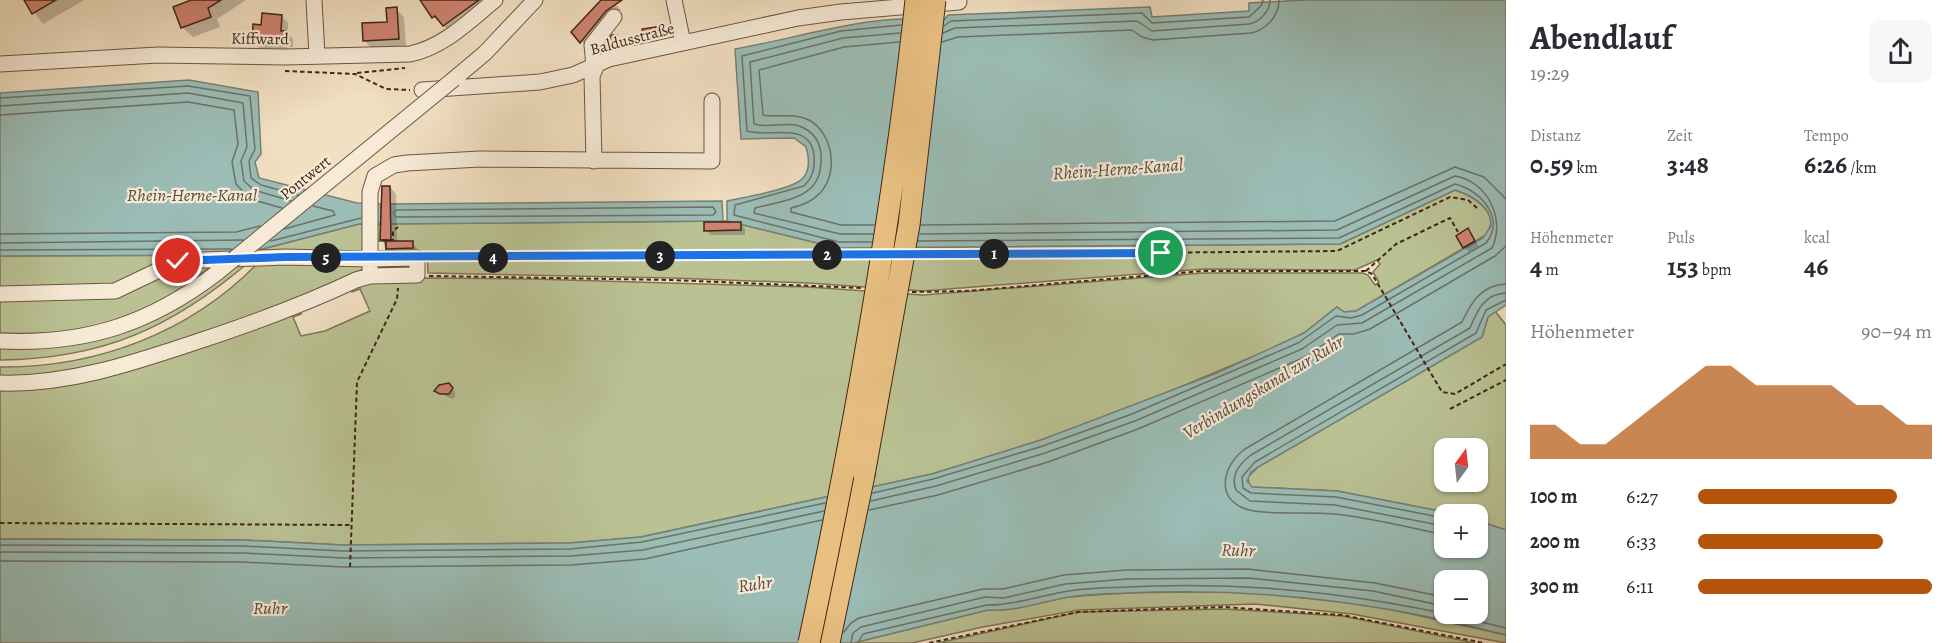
<!DOCTYPE html>
<html lang="de">
<meta charset="utf-8">
<style>
:root{--surface:#fff;--page:#f7f7f7;--text:#2b2b33;--muted:#7c7c81;--accent:#b45309}
body{margin:0;font-family:Alegreya,serif;background:var(--page);color:var(--text);height:100vh;display:flex;flex-direction:column;font-size:22px;white-space:nowrap}
*{box-sizing:border-box;margin:0}
p{font-size:20px;color:var(--muted)}
.icon{flex:none;width:33px;height:33px;fill:none;stroke:currentColor;stroke-width:2;stroke-linecap:round;stroke-linejoin:round}
.map{position:relative;flex:1;overflow:hidden}
.side{display:flex;flex-direction:column;background:var(--surface);width:450px}
.side>*{flex:none}
.needle{width:39px;rotate:15deg}
.fabs{position:absolute;left:1434px;top:438px;display:grid;gap:12px}
.fabs a{display:grid;place-items:center;width:54px;height:54px;border-radius:12px;background:var(--surface);box-shadow:0 2px 4px #0004;font-size:30px}
.pin{position:absolute;display:grid;place-items:center;width:51px;height:51px;color:#fff;margin:-26px;border:3px solid #fff;border-radius:50%;box-shadow:0 2px 6px #0007}
.km{position:absolute;width:30px;height:30px;margin:-15px;border-radius:50%;background:#222;color:#fff;font-size:16px;line-height:30px;text-align:center}
.round{display:grid;place-items:center;flex:none;width:63px;height:63px;border-radius:12px;background:var(--page)}
.summary{display:flex;align-items:center;justify-content:space-between;height:102px;padding:0 24px}
h1{font-size:33px;font-weight:600;line-height:45px}
.figures{display:grid;grid-template-columns:repeat(3,1fr);gap:9px;height:102px;padding:6px 24px}
.figures div{display:grid;align-content:center}
.figures b{font-size:26px;font-weight:600}
.figures small{font-size:16px;font-weight:400}
.figures p{font-size:16px}
.chart{height:168px;padding:12px 24px}
.chart p{display:flex;justify-content:space-between}
.chart svg{width:100%;height:108px;margin-top:6px;fill:var(--accent);opacity:.7}
ul{padding:0 24px;list-style:none;font-size:20px}
li{display:grid;grid-template-columns:96px 72px 1fr;align-items:center;height:45px}
li i{height:15px;border-radius:8px;background:var(--accent)}
main{display:flex;flex:1;min-height:0}
.map>svg:first-child{display:block}
.green{fill:#bac294;stroke:#7e7455;stroke-width:1.5;fill-rule:evenodd}
.water{fill:#9bbdb6;stroke:#778076;stroke-width:1.5;fill-rule:evenodd}
.shadow{fill:#0003}
.lines{fill:none;stroke-linecap:round;stroke-linejoin:round}
.shore{stroke:#6e7166;stroke-width:1.5}
.building{fill:#cf8372;stroke:#422516;stroke-width:1.5}
.minor-casing{stroke:#6e5441;stroke-width:17}
.highway-casing{stroke:#422516;stroke-width:23}
.path{stroke:#422516;stroke-width:2;stroke-dasharray:4.5 3;stroke-linecap:butt}
.minor{stroke:#f7ebd8;stroke-width:15}
.highway{stroke:#e9c082;stroke-width:21}
.minor-bridge-casing{stroke:#6e5441;stroke-width:17;stroke-linecap:butt}
.highway-bridge-casing{stroke:#422516;stroke-width:23;stroke-linecap:butt}
.minor-bridge{stroke:#f7ebd8;stroke-width:15}
.highway-bridge{stroke:#e9c082;stroke-width:21}
.route-casing{stroke:#fff;stroke-width:12}
.route{stroke:#1a73e8;stroke-width:8}
.labels{text-anchor:middle;stroke-width:4.5;stroke-linejoin:round;paint-order:stroke}
.street-label{font-size:16px;fill:#422516;stroke:#f7ebd8}
.water-label{font-size:18px;font-style:italic;fill:#584b3e;stroke:#f7ebd8}
</style>
<main>
<div class="map">
<svg width="1506" height="643" viewBox="0 0 1506 643">
<rect width="100%" height="100%" fill="#f2e0c3"/>
<filter id="stains"><feTurbulence type="fractalNoise" baseFrequency=".00333" numOctaves="4"/><feColorMatrix values="0 0 0 0 .2 0 0 0 0 .09 0 0 0 0 .02 0 0 0 .5 -.17"/></filter>
<radialGradient id="worn" r=".72"><stop offset=".6" stop-color="#630" stop-opacity="0"/><stop offset="1" stop-color="#630" stop-opacity=".3"/></radialGradient>
<path class="green" d="M1455 190C1473 196 1502 213 1486 235L1356 311 1344 312 1337 307 1304 333 1276 347 1130 408 1041 440 932 474 641 537 570 543 343 545 243 540 0 539V385C93 388 207 344 294 311L301 314 293 317 301 336 325 331 370 311 360 289 352 292V285L360 282 428 278 532 279 808 287 923 295 1203 273H1363L1368 275 1375 285 1379 282 1373 272 1380 264 1377 260 1355 270 1203 269 923 291 808 283 672 278 428 273 427 253 386 251 385 241 363 242 362 251 357 252V260L364 266 359 274C261 318 157 362 50 378 34 381 17 375 0 377V367C96 368 190 333 258 263L249 262C172 328 102 359 0 360V346C89 350 171 325 238 264 231 264 220 262 215 265 197 274 183 290 165 300 113 328 59 336 0 333V256L239 255 359 224 727 221 838 248 1340 244Z
M1495 311 1506 325V530L1478 521V514H1455L1337 491 1252 487 1249 485 1248 477 1258 467 1482 337 1488 317ZM1444 448H1478V482H1444Z
M1249 592 1371 605 1506 635V643L1352 614 1255 604 1079 610 983 627 912 643H853L988 610C1016 612 1042 600 1069 597 1129 591 1189 592 1249 592Z
M1224 609 1343 616 1475 643H938L1079 612Z"/>
<path class="water" d="M1306 0H1506V305L1488 317 1482 337 1258 467 1251 472 1247 481 1252 487 1337 491 1455 514H1444V548H1478V521L1506 530V635C1382 602 1256 587 1127 593 1107 594 1084 594 1064 598 1038 603 1014 612 988 610L853 643H0V539L243 540 343 545 570 543 641 537 932 474 1041 440 1217 373 1304 333 1337 307 1344 312 1356 311 1483 238 1491 226C1492 206 1471 195 1455 190L1340 244 838 248 727 221V201C744 197 792 190 803 178 810 170 809 157 806 147L794 138 741 139 735 49C804 37 873 12 944 20L948 15 1150 7 1152 17 1249 11V3ZM1444 580H1478V614H1444Z
M189 80 258 92 261 154 255 162 259 178 357 203 381 204V224H359L239 255 0 256V93Z
M722 201 723 221 387 224V204Z"/>
<path class="shadow" d="M25 0H84L43 24Z
M195 0H246L217 19 220 27 193 37 182 27Z
M422 0H488L454 35 433 17Z
M602 0H611L621 10 611 16 586 46 573 32Z
M396 9 404 17 406 46 372 49 365 41 388 23Z
M281 16 288 23V35L293 39V47L287 46V51L260 49 253 42 262 26Z
M662 27 665 37 647 40 645 38Z
M616 36 619 49 609 51 607 49Z
M390 187 396 194 397 243H412L417 248V253H392L381 239Z
M740 224 745 229V235H711L706 230Z
M1468 230 1479 246 1469 252 1464 247Z
M450 387 455 392V397L452 399 436 391Z"/>
<g class="lines">
<path class="shore" d="M944 26 951 21 1142 13 1152 23 1249 17 1261 6 1263 0
M943 33 955 28 1137 21 1152 31 1249 24C1260 22 1270 11 1270 0
M942 42 958 37 1132 30 1142 37 1153 40 1251 33C1266 30 1279 16 1279 0
M0 98 188 86 250 96 255 149 249 161 251 178 261 185 298 195
M0 106 188 93 243 103 247 147 241 161 244 181 254 190 291 201
M0 115 188 102 234 110 238 144 232 162 236 184 250 199 282 208
M713 207 716 212 713 215 396 217 393 214 396 210Z
M874 225H841L791 212V208C802 205 812 202 820 193 839 173 833 133 809 120 794 112 778 118 763 115L759 70 844 47 899 42
M921 225 1335 221 1455 167 1484 177 1506 199
M284 229 335 215 333 211 313 206
M0 234 236 232 260 226
M873 234H840L754 213 755 208C789 199 824 199 821 154 820 143 815 134 804 128 789 120 770 129 754 124L750 62 843 38 900 33
M271 241 361 218
M872 242H839L734 215 735 205 804 186C813 177 815 168 814 156 811 120 769 138 747 131L742 56 841 31 901 25
M0 243 243 240
M0 250 232 249
M873 493 933 479 1043 446 1132 414 1298 343 1336 316 1351 318 1362 315 1486 243C1506 218 1480 190 1455 184L1339 238 918 241
M871 501 936 486 1045 453 1135 421 1302 349 1337 325 1362 323 1492 248C1506 219 1487 181 1455 176L1337 230 920 234
M869 510 938 495 1048 462 1138 429 1305 357 1339 334H1354L1370 329 1495 256 1506 246
M1444 518 1336 497 1251 493 1243 488 1242 477 1255 462 1476 333 1486 310 1506 300
M1444 526 1335 505 1250 501 1236 490C1230 475 1239 464 1251 455L1470 328C1477 311 1484 294 1506 293
M1444 535C1408 527 1372 518 1335 514 1312 511 1261 516 1243 508 1214 495 1225 463 1245 449L1462 322C1471 303 1481 285 1506 284
M0 545 243 546 343 551 570 549 642 542 825 503
M0 552 243 553 343 558 571 556 643 550 824 511
M0 561 242 562 343 567 571 565 645 559 822 520
M844 632 851 623 859 618 983 589H1003L1064 575 1127 570 1248 569 1375 583 1444 597
M851 643 853 633 861 627 985 597 1004 598 1065 584 1127 579 1249 578 1373 591 1444 606
M858 643 863 634 987 605C1013 605 1037 597 1063 592 1083 588 1106 588 1127 587 1255 580 1382 596 1506 628"/>
</g>
<path class="building" d="M24 0H56L32 14Z
M191 0H221L208 8 211 17 181 28 173 7Z
M420 0H479L443 26 435 16 432 18Z
M601 0H622L606 11 580 43 571 32Z
M397 7 399 39 363 41 362 23 387 22 386 8Z
M262 13 282 15 281 31H286V40H280V45L252 43 253 24 261 25Z
M662 26 664 36 644 39 642 29Z
M612 35H617V47L606 50V43Z
M382 186H390L391 240H380Z
M704 222H741V230L704 231Z
M1468 228 1475 241 1463 248 1456 236Z
M386 241H413V248L386 249Z
M449 383 453 388 449 394H440L434 391 439 385Z"/>
<g class="lines">
<defs>
<path id="minor" d="M314 0 317 56
M674 0 683 43
M0 64 158 55 285 57 410 54C444 47 469 21 495 0
M594 66 592 45 614 17
M454 79 485 53 535 0
M422 90 540 82 573 75 609 59 798 18 841 12 959 2
M594 161 592 76 597 64
M0 294 115 291 178 261 285 257 370 259V192L375 176 394 165 407 163 480 159 712 161V101
M0 341C86 345 150 324 218 272
M0 383C67 385 130 364 193 343 248 325 303 305 356 280L370 276 417 275V258L370 259V276"/>
<path id="highway" d="M829 643 864 475"/>
</defs>
<use href="#minor" class="minor-casing"/>
<use href="#highway" class="highway-casing"/>
<path class="path" d="M285 71 355 74 386 89 410 90
M357 73 405 68
M382 240H393V231L398 227
M918 255 1337 251 1450 197 1468 200 1478 209
M429 258 867 255
M1366 271 1396 244 1450 218 1458 232
M429 276 671 280 861 288
M912 292 967 291 1203 271H1366L1372 274 1442 392 1455 394 1506 364
M1450 409 1506 380
M0 523 351 525
M350 567 357 382 397 299 398 288
M929 643 1078 612 1224 607 1342 615 1484 643"/>
<use href="#minor" class="minor"/>
<use href="#highway" class="highway"/>
<defs>
<path id="minor-bridge" d="M218 272 454 79"/>
<path id="highway-bridge" d="M864 475 909 225 935 0
M809 643C854 431 893 216 916 0"/>
</defs>
<use href="#minor-bridge" class="minor-bridge-casing"/>
<use href="#highway-bridge" class="highway-bridge-casing"/>
<use href="#minor-bridge" class="minor-bridge"/>
<use href="#highway-bridge" class="highway-bridge"/>
</g>
<g class="lines">
<defs>
<path id="route" d="M178 261 285 257 1161 253"/>
</defs>
<use href="#route" class="route-casing"/>
<use href="#route" class="route"/>
</g>
<g class="labels">
<g class="street-label">
<text transform="translate(260 38) rotate(1)" y="6">Kiffward</text>
<text transform="translate(632 38) rotate(-15)" y="6">Baldusstraße</text>
<text transform="translate(305 177) rotate(-39)" y="6">Pontwert</text>
</g>
<g class="water-label">
<text transform="translate(1118 169) rotate(-4)" y="6">Rhein-Herne-Kanal</text>
<text x="192" y="201">Rhein-Herne-Kanal</text>
<text transform="translate(1263 387) rotate(-31)" y="6">Verbindungskanal zur Ruhr</text>
<text transform="translate(1238 550) rotate(2)" y="6">Ruhr</text>
<text transform="translate(755 584) rotate(-8)" y="6">Ruhr</text>
<text x="270" y="614">Ruhr</text>
</g>
</g>
<rect width="100%" height="100%" filter="url(#stains)"/>
<rect width="100%" height="100%" fill="url(#worn)"/>
</svg>
<div class="fabs">
<a><svg class="needle" viewBox="-14 -14 28 28"><path d="M0-13l5 13h-10z" fill="#e53935"/><path d="M0 13l5-13h-10z" fill="#7c7c81"/></svg></a>
<a>+</a>
<a>−</a>
</div>
<div class="pin" style="left:1161px;top:253px;background:#1e9e55"><svg class="icon" aria-label="arrive" viewBox="0 0 24 24"><path d="M6 21V4h12l-3 4 3 4H6"/></svg></div>
<div class="pin" style="left:178px;top:261px;background:#d93025"><svg class="icon" aria-label="check" viewBox="0 0 24 24"><path d="M5 12l5 5 9-10"/></svg></div>
<b class="km" style="left:994px;top:254px">1</b>
<b class="km" style="left:827px;top:255px">2</b>
<b class="km" style="left:660px;top:256px">3</b>
<b class="km" style="left:493px;top:258px">4</b>
<b class="km" style="left:326px;top:258px">5</b>
</div>
<section class="side">
<div class="summary"><div><h1>Abendlauf</h1><p>19:29</p></div><a class="round"><svg class="icon" aria-label="share" viewBox="0 0 24 24"><path d="M12 15V3M7 8l5-5 5 5M5 13v7h14v-7"/></svg></a></div>
<div class="figures">
<div><p>Distanz</p><b>0.59<small> km</small></b></div>
<div><p>Zeit</p><b>3:48</b></div>
<div><p>Tempo</p><b>6:26<small> /km</small></b></div>
</div>
<div class="figures">
<div><p>Höhenmeter</p><b>4<small> m</small></b></div>
<div><p>Puls</p><b>153<small> bpm</small></b></div>
<div><p>kcal</p><b>46</b></div>
</div>
<div class="chart"><p><span>Höhenmeter</span>90–94 m</p>
<svg viewBox="0 0 160 44" preserveAspectRatio="none"><path d="M0 44V30L10 30L20 38L30 38L40 30L50 22L60 14L70 6L80 6L90 14L100 14L110 14L120 14L130 22L140 22L150 30L160 30V44z"/></svg>
</div>
<ul>
<li><b>100 m</b>6:27<i style="width:85%"></i></li>
<li><b>200 m</b>6:33<i style="width:79%"></i></li>
<li><b>300 m</b>6:11<i style="width:100%"></i></li>
</ul>
</section>
</main>
